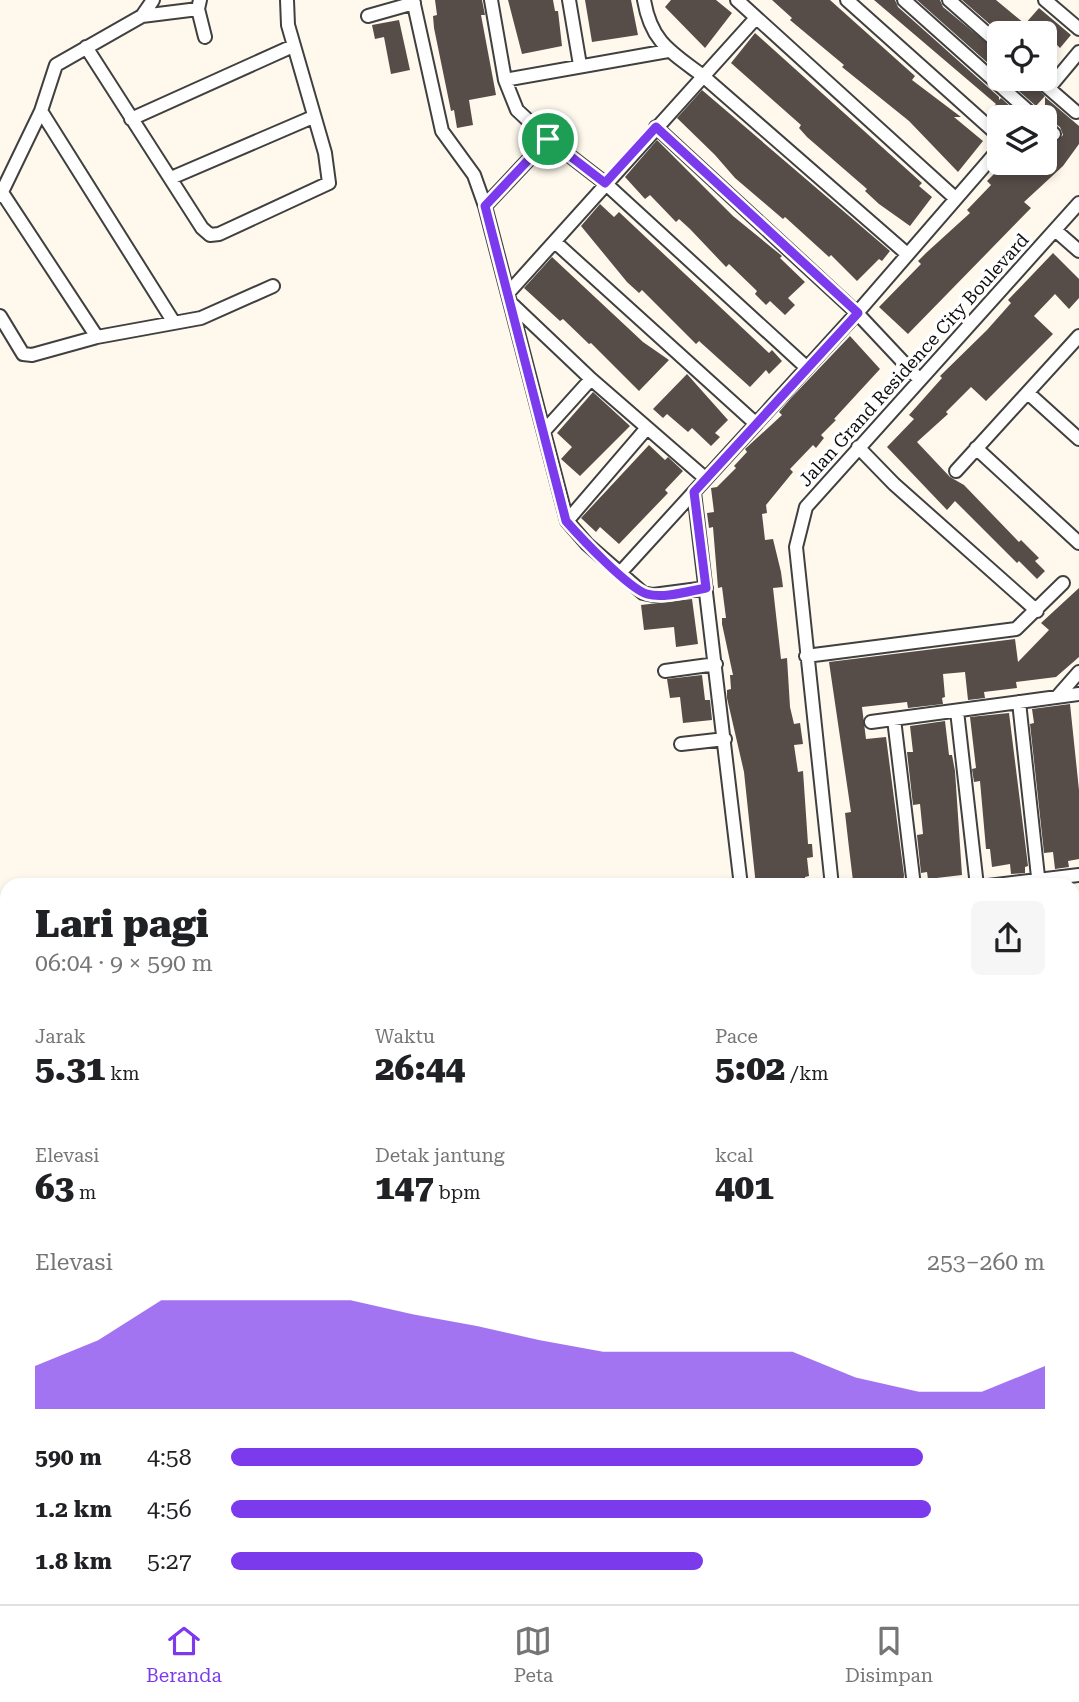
<!DOCTYPE html>
<html lang="id">
<meta charset="utf-8">
<style>
:root{--surface:#fff;--page:#f6f6f6;--text:#202124;--muted:#757577;--line:#e0e0e0;--accent:#7c3aed}
body{margin:0;font-family:"Roboto Serif",serif;background:var(--page);color:var(--text);height:100vh;display:flex;flex-direction:column;font-size:26px;white-space:nowrap}
*{box-sizing:border-box;margin:0}
p{font-size:23px;color:var(--muted)}
.icon{flex:none;width:38px;height:38px;fill:none;stroke:currentColor;stroke-width:2;stroke-linecap:round;stroke-linejoin:round}
.map{position:relative;flex:1;overflow:hidden}
.details{position:absolute;left:0px;top:878px;width:1080px;height:726px;display:flex;flex-direction:column;background:var(--surface);border-radius:21px 21px 0 0;box-shadow:0 4px 10px #0003}
.details>*{flex:none}
.buttons{position:absolute;left:987px;top:21px;display:grid;gap:14px}
.buttons a{display:grid;place-items:center;width:70px;height:70px;border-radius:10px;background:var(--surface);box-shadow:0 4px 10px #0003;font-size:35px}
.pin{position:absolute;display:grid;place-items:center;width:60px;height:60px;color:#fff;margin:-30px;border:4px solid #fff;border-radius:50%;box-shadow:0 2px 7px #0007}
.round{display:grid;place-items:center;flex:none;width:74px;height:74px;border-radius:10px;background:var(--page)}
.head{display:flex;align-items:center;justify-content:space-between;height:119px;padding:0 35px}
h1{font-size:38px;font-weight:800;line-height:52px}
.metrics{display:grid;grid-template-columns:repeat(3,1fr);gap:10px;height:119px;padding:7px 35px}
.metrics div{display:grid;align-content:center}
.metrics b{font-size:35px;font-weight:800}
.metrics small{font-size:19px;font-weight:400}
.metrics p{font-size:19px}
.chart{height:196px;padding:14px 35px}
.chart p{display:flex;justify-content:space-between}
.chart svg{width:100%;height:126px;margin-top:7px;fill:var(--accent);opacity:.7}
ul{padding:0 35px;list-style:none;font-size:23px}
li{display:grid;grid-template-columns:112px 84px 1fr;align-items:center;height:52px}
li i{height:18px;border-radius:9px;background:var(--accent)}
.tab-bar{display:flex;justify-content:space-around;align-items:center;height:98px;border-top:2px solid var(--line);background:var(--surface);font-size:19px;color:var(--muted)}
.tab-bar a{display:grid;justify-items:center;gap:4px}
.tab-bar .selected{color:var(--accent)}
.map>svg:first-child{display:block}
.water{fill:#ace8fb;stroke:#2daad9;stroke-width:2}
.building{fill:#564c48}
.lines{fill:none;stroke-linecap:round;stroke-linejoin:round}
.street-casing{stroke:#404040;stroke-width:16}
.street{stroke:#fff;stroke-width:12}
.route-casing{stroke:#fff;stroke-width:14}
.route{stroke:#7c3aed;stroke-width:9}
.labels{text-anchor:middle;stroke-width:7;stroke-linejoin:round;paint-order:stroke}
.street-label{font-size:18px;fill:#0d0d0d;stroke:#fff}
</style>
<div class="map">
<svg width="1079" height="1604" viewBox="0 0 1079 1604">
<rect width="100%" height="100%" fill="#fff9ed"/>
<path class="water" d="M1079 1341V1441L1073 1442V1342Z
M1073 1559 1079 1579V1604H647L640 1598H1073Z"/>
<path class="building" d="M435 0H482L485 15H481L496 95 469 100 473 125 457 128 454 110 451 111 434 28 433 16 437 15Z
M508 0H553L555 11H558L562 46 522 54Z
M585 0H631L638 35 592 42Z
M671 0H716L732 13 705 48 665 7Z
M772 0H830L915 76 912 80 961 117H954L983 141 958 172 909 121 842 67 844 65 790 20 792 18Z
M874 0H895L898 7 999 97V100L1001 98 1022 117H1002L992 109 996 104Z
M917 0H940L943 7 999 53V73Z
M962 0H996L1025 24 1039 8 1071 35 1060 48 1057 45 1045 59V33H1000Z
M399 20 410 70 391 74 384 37 375 39 372 25Z
M755 33 922 183 919 186 932 197 910 226 879 204 865 191 867 189 807 137 799 128 801 125 731 63Z
M1017 79H1028L1045 96 1036 106 1012 85Z
M702 90 890 251 882 261 879 259 857 281 831 255 829 257 785 217 783 219 735 178 715 155 677 118Z
M1045 97 1079 126V144L1063 166 1024 202 1031 208 908 334 879 307 921 264 918 261 926 253 970 213 967 210 991 185 987 181 1005 163H1024L1033 171 1045 163V137L1056 142 1063 135 1060 127 1045 117Z
M657 140 733 216 782 256 780 258 805 282 788 298 795 305 785 315 770 301 766 305 755 294 757 291 729 264 726 267 690 229 679 219 676 222 650 195 645 199 625 177Z
M600 204 614 217 619 212 769 353 772 350 782 361 769 374 766 370 750 387 699 341 696 344 642 290 639 293 627 282 581 226Z
M1053 253 1079 279V298L1069 309 1055 294 1034 316 1053 334 986 401 971 387 946 412 948 414 917 442 950 477 964 485 1019 542 1021 540 1039 558 1035 561 1045 571 1037 579 1019 561 1017 563 955 501 947 510 887 447 914 419 909 415 942 378 940 376 987 330 1011 303 1008 300Z
M552 257 643 342 669 360 639 391 591 343 589 344 563 319 560 321 524 288Z
M850 336 880 369 834 419 836 420 821 435 824 438 816 448 813 445 790 469 793 472 766 505 767 513 762 514 765 540 773 539 781 572 783 587 773 588 775 606 781 659 787 658 790 707 794 724 800 723 803 744 794 745 798 772 803 771 808 844H812L813 857 807 858 809 876 805 877 806 886H756L744 772 727 698V690L731 689 730 675H733L722 624V618H726L722 587 718 588 713 527 709 528 707 513 714 512 711 488 717 487 736 468 734 466 747 452 745 449 782 415 779 412 791 398Z
M687 374 728 420 715 433 720 437 711 446 692 428 688 432 667 414 663 418 653 409Z
M593 392 630 426 580 476 561 459 572 447 557 433Z
M649 445 665 460 668 457 683 471 665 490 668 493 619 544 600 527 596 532 581 518Z
M1079 588V657L1056 677 1016 682 1017 688 984 692 985 698 968 700 965 672 943 674 945 697 942 698 943 704 908 708 907 702 862 707 866 739 886 737 904 875 903 886H857L856 881H853L849 848 845 813 851 812 829 662 1015 639 1018 662 1049 630 1041 623Z
M692 599 698 644 676 647 674 627 644 630 641 605Z
M702 675 705 700H710L712 720 683 723 680 697 670 698 667 679Z
M1070 704 1079 790V859L1068 861 1069 867 1055 869 1053 852 1044 853 1030 724 1034 723 1032 709Z
M1009 713 1028 866 1025 867V873L1011 874 1010 864 992 867 990 849H986L980 781 974 782 972 769 976 768 970 717Z
M945 721 949 755H952L955 771 962 875 928 879 927 872 921 873 917 835 923 834 920 804 913 805 907 752H913L910 726Z"/>
<g class="lines">
<defs>
<path id="street" d="M200 0 198 9 205 37
M413 0 442 131 474 175 485 206 567 521 587 544 643 593 653 595 706 588
M491 0 505 80 517 110 548 139 605 183 806 367
M569 0 580 65
M644 0C651 42 671 52 703 76L906 253
M737 0 955 198
M847 0 999 136
M904 0 1035 117
M949 0 999 44
M1045 0 1079 29
M142 16 198 9
M368 16 414 3
M86 47 202 228 210 235 219 234 329 183 325 153 288 25 287 0
M1038 79 1076 112
M505 80 668 51
M1049 88 1079 52
M41 111 173 321
M131 119 293 46
M1045 126 1054 134
M656 127 857 313 919 379
M171 178 313 117
M1 191 97 337
M0 196 41 111 56 65 142 16 153 0
M485 206 548 139
M1055 230 1079 251
M555 242 754 422
M509 292 755 19
M513 305 591 379 705 478
M0 316 23 354 32 355 97 337 201 318 273 286
M1028 393 1079 439
M545 430 591 379
M858 447 894 484 1037 611
M976 448 1079 543
M956 471 1079 336
M694 492 741 886
M567 521 646 429
M620 573 857 313 999 149
M806 656 1016 629 1063 583
M665 671 716 664
M1057 697 1079 672
M1019 702 1039 886
M957 711 977 886
M894 719 914 886
M871 722 1079 694
M681 744 725 739
M832 886 796 547 806 507 1079 203
M988 886 1079 875
M1073 1014 1079 1013
M1073 1072 1079 1071
M0 1280 7 1279
M0 1345 7 1344
M0 1457 7 1449
M0 1552 7 1558
M52 1598 59 1604
M158 1598 165 1604
M248 1598 254 1604
M330 1598 336 1604
M420 1598 428 1604
M593 1598 604 1604
M480 1604 483 1598
M582 1604 585 1598"/>
</defs>
<use href="#street" class="street-casing"/>
<use href="#street" class="street"/>
</g>
<g class="lines">
<defs>
<path id="route" d="M656 127 858 313 694 492 706 588C689 591 663 599 647 594 629 589 580 537 566 521L485 206 548 139 605 183Z"/>
</defs>
<use href="#route" class="route-casing"/>
<use href="#route" class="route"/>
</g>
<g class="labels">
<g class="street-label">
<text transform="translate(914 360) rotate(-48)" y="6">Jalan Grand Residence City Boulevard</text>
</g>
</g>
</svg>
<div class="buttons">
<a><svg class="icon" aria-label="locate" viewBox="0 0 24 24"><circle cx="12" cy="12" r="6"/><path d="M12 2v4M12 18v4M2 12h4M18 12h4"/></svg></a>
<a><svg class="icon" aria-label="layers" viewBox="0 0 24 24"><path d="M12 4l9 5-9 5-9-5zM3 14l9 5 9-5"/></svg></a>
</div>
<div class="pin" style="left:548px;top:139px;background:#1e9e55"><svg class="icon" aria-label="arrive" viewBox="0 0 24 24"><path d="M6 21V4h12l-3 4 3 4H6"/></svg></div>
<section class="details">
<div class="head"><div><h1>Lari pagi</h1><p>06:04 · 9 × 590 m</p></div><a class="round"><svg class="icon" aria-label="share" viewBox="0 0 24 24"><path d="M12 15V3M7 8l5-5 5 5M5 13v7h14v-7"/></svg></a></div>
<div class="metrics">
<div><p>Jarak</p><b>5.31<small> km</small></b></div>
<div><p>Waktu</p><b>26:44</b></div>
<div><p>Pace</p><b>5:02<small> /km</small></b></div>
</div>
<div class="metrics">
<div><p>Elevasi</p><b>63<small> m</small></b></div>
<div><p>Detak jantung</p><b>147<small> bpm</small></b></div>
<div><p>kcal</p><b>401</b></div>
</div>
<div class="chart"><p><span>Elevasi</span>253–260 m</p>
<svg viewBox="0 0 160 44" preserveAspectRatio="none"><path d="M0 44V29L10 20L20 6L30 6L40 6L50 6L60 11L70 15L80 20L90 24L100 24L110 24L120 24L130 33L140 38L150 38L160 29V44z"/></svg>
</div>
<ul>
<li><b>590 m</b>4:58<i style="width:85%"></i></li>
<li><b>1.2 km</b>4:56<i style="width:86%"></i></li>
<li><b>1.8 km</b>5:27<i style="width:58%"></i></li>
</ul>
</section>
</div>
<nav class="tab-bar">
<a class="selected"><svg class="icon" aria-label="home" viewBox="0 0 24 24"><path d="M3 11l9-7 9 7M6 9v11h12V9"/></svg>Beranda</a>
<a><svg class="icon" aria-label="map" viewBox="0 0 24 24"><path d="M3 6l6-2 6 2 6-2v14l-6 2-6-2-6 2zM9 4v14M15 6v14"/></svg>Peta</a>
<a><svg class="icon" aria-label="saved" viewBox="0 0 24 24"><path d="M7 4h10v16l-5-4-5 4z"/></svg>Disimpan</a>
</nav>
